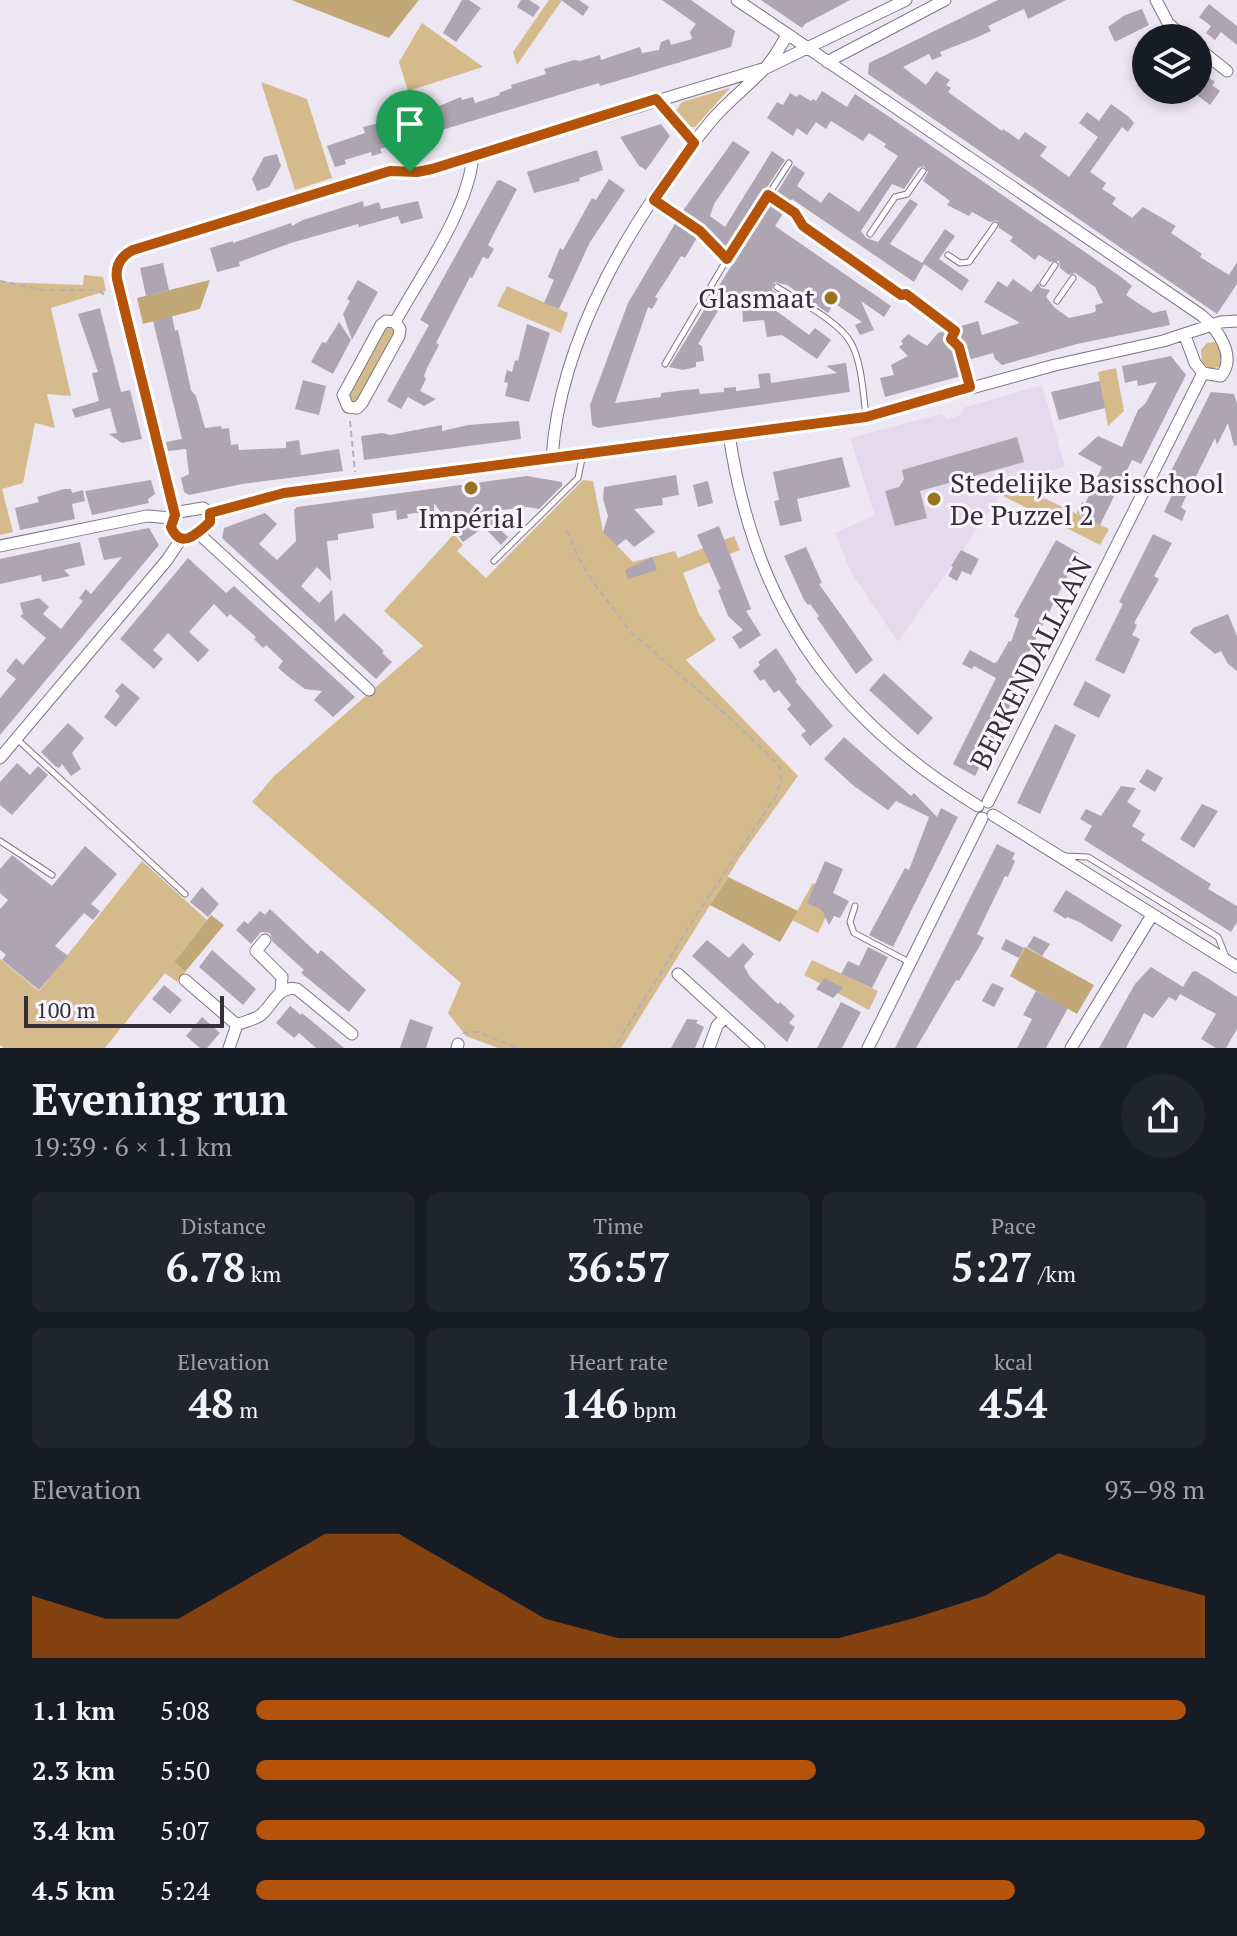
<!DOCTYPE html>
<meta charset="utf-8">
<style>
:root{--surface:#171b24;--page:#20242c;--text:#f1f3f6;--muted:#9ea1a6;--accent:#b45309}
body{margin:0;font-family:"PT Serif",serif;background:var(--page);color:var(--text);height:100vh;display:flex;flex-direction:column;font-size:30px;white-space:nowrap}
*{box-sizing:border-box;margin:0}
p{font-size:26px;color:var(--muted)}
.icon{flex:none;width:44px;height:44px;fill:none;stroke:currentColor;stroke-width:2;stroke-linecap:round;stroke-linejoin:round}
.map{position:relative;height:1048px;overflow:hidden}
.side{display:flex;flex-direction:column;background:var(--surface);flex:1}
.side>*{flex:none}
.controls{position:absolute;left:1132px;top:24px;display:grid;gap:16px}
.controls a{display:grid;place-items:center;width:80px;height:80px;border-radius:50%;background:var(--surface);box-shadow:0 4px 12px #0003;font-size:40px}
.scale{position:absolute;left:24px;bottom:20px;width:200px;box-sizing:border-box;padding-left:8px;border:4px solid #333135;border-top:0;font-size:22px;line-height:28px;white-space:nowrap;color:#333135;-webkit-text-stroke:6px #faf4fe;paint-order:stroke}
.pin{position:absolute;display:grid;place-items:center;width:68px;height:68px;color:#fff;margin:-82px -34px;border-radius:50% 50% 50% 0;rotate:-45deg;box-shadow:0 0 8px #0007}
.pin .icon{rotate:45deg}
.round{display:grid;place-items:center;flex:none;width:84px;height:84px;border-radius:42px;background:var(--page)}
.head{display:flex;align-items:center;justify-content:space-between;height:136px;padding:0 32px}
h1{font-size:44px;font-weight:700;line-height:60px}
.figures{display:grid;grid-template-columns:repeat(3,1fr);gap:12px;height:136px;padding:8px 32px}
.figures div{display:grid;align-content:center;border-radius:12px;background:var(--page);text-align:center}
.figures b{font-size:40px;font-weight:700}
.figures small{font-size:22px;font-weight:400}
.figures p{font-size:22px}
.chart{height:224px;padding:16px 32px}
.chart p{display:flex;justify-content:space-between}
.chart svg{width:100%;height:144px;margin-top:8px;fill:var(--accent);opacity:.7}
ul{padding:0 32px;list-style:none;font-size:26px}
li{display:grid;grid-template-columns:128px 96px 1fr;align-items:center;height:60px}
li i{height:20px;border-radius:10px;background:var(--accent)}
.map>svg:first-child{display:block}
.built{fill:#e5daed}
.green{fill:#d5bb8c}
.forest{fill:#c3a877}
.building{fill:#ada6b2}
.lines{fill:none;stroke-linecap:round;stroke-linejoin:round}
.service-casing{stroke:#7e7783;stroke-width:7}
.minor-casing{stroke:#7e7783;stroke-width:13}
.path{stroke:#b3aeb8;stroke-width:2;stroke-dasharray:6 4;stroke-linecap:butt}
.service{stroke:#fff;stroke-width:5}
.minor{stroke:#fff;stroke-width:11}
.route-casing{stroke:#fff;stroke-width:16}
.route{stroke:#b45309;stroke-width:10}
.poi-dot{fill:#9a731f;stroke:#faf4fe;stroke-width:3}
.labels{text-anchor:middle;stroke-width:6;stroke-linejoin:round;paint-order:stroke}
.poi-label{font-size:28px;fill:#333135;stroke:#faf4fe;text-anchor:end}
.street-label{font-size:28px;fill:#333135;stroke:#faf4fe}
</style>
<div class="map">
<svg width="1237" height="1048" viewBox="0 0 1237 1048">
<rect width="100%" height="100%" fill="#ede6f3"/>
<path class="built" d="M1042 385 1065 467 1010 482 898 642 851 572 835 533 875 515 850 438 941 414 948 419 960 415 963 408Z"/>
<path class="green" d="M549 0H562L517 65 513 52Z
M422 23 483 67 408 91 399 62Z
M261 82 307 99 332 178 295 190Z
M730 88 695 127H684L675 112 682 102Z
M84 275 103 277 106 291 51 308 71 396 47 394 55 428 35 423 23 483 2 489 13 532 0 535V282L83 285Z
M507 286 568 313 561 333 497 306Z
M390 327 395 332 359 401 352 403 348 400 349 394 385 330Z
M1216 342 1220 343 1223 366 1210 369 1202 363 1201 350 1207 343Z
M1116 368 1124 411 1108 426 1098 372Z
M583 480 593 481 603 531 633 562 675 551 678 558 734 536 740 550 683 573 699 614 716 640 686 660 798 776 740 857 621 1048H498L466 1036 448 1013 461 983 252 802 274 776 423 646 384 611 454 534 463 545 457 551 486 578Z
M1010 482 1109 529 1100 545 1001 495Z
M142 861 207 920 174 962 185 972 177 982 165 973 105 1048H4L0 1045V959L39 991Z
M813 883 837 895 818 933 792 920Z
M812 960 878 991 869 1010 804 975Z"/>
<path class="forest" d="M291 0H419L389 38Z
M210 280 200 309 143 324 137 298Z
M728 877 798 911 780 942 710 905Z
M211 915 224 925 185 972 174 962Z
M1025 947 1094 985 1077 1014 1010 976Z"/>
<path class="building" d="M462 0H469L481 8 456 42 443 33Z
M521 0H529L540 7 533 17 517 7Z
M561 0H579L589 7 583 16Z
M662 0H691L735 31 731 47 600 86 599 83 445 129 380 149 382 153 372 156 371 152 345 160 346 164 335 167 327 146 365 133 363 127 398 118 426 107 427 111 461 97 462 100 473 97 475 103 500 95 499 93 512 88 511 85 546 74 544 69 574 60 580 61 600 55 601 60 640 47 642 53 659 50 661 42 669 39 671 45 692 39 690 32 696 24Z
M761 0H850L805 24 802 28Z
M998 0H1066L1028 19 1024 9 988 26 991 31 978 37 940 52 942 56 932 60 929 54 903 67 926 85 936 71 950 80 946 85 951 88 948 92 1002 131 1003 129 1019 140 1025 132 1035 139 1047 147 1040 156 1069 177 1098 137 1079 123 1087 112 1099 121 1111 104 1129 117 1134 123 1128 132 1122 127 1090 172 1106 183 1102 189 1116 198 1112 204 1132 218 1143 207 1176 226 1171 233 1202 254 1200 257 1229 275 1237 262V284L1217 314 868 74 869 63Z
M1209 4 1237 26V45L1221 32 1215 40 1206 33 1211 26 1199 17Z
M1142 9 1149 25 1115 42 1108 27 1125 15Z
M1205 75 1215 82 1212 85 1220 91 1210 105 1193 92 1198 90V85Z
M822 91 847 107 855 94 891 118 1121 277 1132 286 1126 295 1153 313 1166 310 1170 325 1077 344 1002 365 995 359 993 353 968 360 963 344 950 334 946 340 954 350 961 376 885 397 880 378 894 375 891 365 908 356 899 347 903 344 901 341 908 334 927 346 938 333 978 321 982 335 1020 323 984 302 998 281 1007 287 1013 279 1031 292 1038 283 1041 288 1050 290 1046 297 1055 308 1069 318 1092 313 1096 311 1095 305 1103 303 1095 287 1075 273 1069 275 1060 268 1059 261 1050 262 1039 255 1035 260 1010 241 1013 237 999 228 997 220 990 222 972 212 969 216 947 205 950 201 923 181 928 172 924 166 918 168 904 189 892 184 861 231 866 238 878 242 910 199 918 204 890 244 922 263 945 229 955 236 939 259 969 280 962 291 924 264 914 282 792 199 790 203 776 194 794 165 805 173 797 186 821 203 829 192 859 212 898 156 884 147 886 144 869 133 863 141 831 121 826 129 816 122 807 135 797 128 793 136 767 118 777 102 783 105 790 93 797 97 799 94 811 101 813 99 816 101Z
M661 124 670 136 646 170 639 166 620 137Z
M733 141 750 152 714 204 710 216 725 227 772 151 785 160 726 250 704 227 682 212Z
M597 150 603 170 579 178 580 181 534 193 527 172Z
M277 154 281 166 269 187 257 191 252 179 264 157Z
M609 179 625 190 590 242 559 309 544 303 554 280 548 277 560 248 563 250 592 198 596 200Z
M500 180 517 189 488 245 494 249 488 259 483 257 472 278 470 277 436 343 439 345 428 366 424 376 426 379 420 391 436 399 424 406 408 397 401 409 387 401 429 325 420 320 497 181Z
M363 201 364 207 379 202 381 209 418 201 423 218 401 224 398 216 359 227 358 224 291 243 239 262 240 266 217 272 210 248 233 241V243L291 223 292 226 303 220Z
M770 203 784 212 775 226 891 306 884 317 861 301 874 330 860 335 855 325 862 322 834 303 828 313 787 285 775 282 772 289 779 295 771 307 809 335 815 328 831 340 817 359 782 335 767 337 764 320 743 322 742 306 727 296 698 344 702 346 704 361 696 362V367L683 370 669 367Z
M676 222 698 236 685 258 681 256 668 277 655 297 658 299 652 309 648 307 615 403 661 397V393L685 390 699 389 700 394 724 392V388L736 387V391L760 388 758 374 770 373 771 383 837 373 826 366 846 363 850 392 611 426 598 428 592 425 590 405 628 303Z
M163 263 169 290 146 296 140 268Z
M358 280 378 292 352 340 343 314 350 301 347 299Z
M100 308 121 392 130 390 142 439 122 443 109 434 117 433 110 408 75 418 72 409 99 401 92 373 98 372 78 314Z
M172 316 175 331 178 330 191 390 196 396 205 428 221 426 222 429 229 428 231 445 238 444 239 450 286 448V442L299 440 301 455 339 449 343 471 242 484 189 495 184 492 181 478 189 474 186 449 168 451 166 442 182 439 153 321Z
M339 322 351 340 333 374 311 362 322 342 326 343Z
M527 324 550 333 529 402 505 396 508 383 504 382 507 370 512 372 515 360 518 361Z
M1171 356 1186 375 1141 464 1132 460 1100 525 1077 513 1082 502 1085 504 1102 467 1078 454 1098 436 1122 447 1138 410 1145 404 1157 382 1138 386 1137 380 1125 383 1122 366Z
M303 380 326 386 319 415 295 409Z
M1100 381 1105 408 1059 420 1051 392Z
M1211 392 1234 394 1237 404V445L1234 446 1228 423 1217 445 1215 438 1181 507 1186 511 1182 521 1164 512 1174 491 1164 485Z
M519 421 521 439 364 460 361 436 382 433 390 435 442 425V431L468 425Z
M1017 437 1024 462 920 491 927 518 895 526 885 491 899 487 904 479 902 470Z
M842 457 850 487 797 499 802 521 780 526 774 501 779 500 773 472Z
M676 475 679 495 662 498 663 505 634 509 655 532 634 547 626 539 617 546 603 532 608 516 603 499 604 487Z
M527 476 562 482V486L539 509 527 507 492 511 496 518 492 521 508 537 501 545 484 527 463 542 456 533 475 518H445L434 503V511L407 514 408 518 397 520 396 510 372 514 374 528 338 534V540L327 541 331 581 317 567 301 586 319 603 332 590 335 622 344 613 384 651 382 653 392 662 376 679 222 538 224 528 265 513 277 524 259 544 277 560 296 541 294 510 297 507Z
M151 480 155 494 148 499 149 503 92 515 85 491Z
M708 481 713 503 698 507 693 485Z
M64 489H71L72 493 83 490 85 501 72 504 75 519 20 530 15 508 39 502 37 497Z
M719 526 751 609 746 611 761 635 740 649 732 637 743 630 728 616 718 590 721 589 697 535Z
M149 528 159 545 0 735V698L16 679 6 671 16 658 23 665 46 638 20 616 23 614 20 603 39 598 49 607 43 614 61 629 83 601 79 598 86 589 91 594 122 557 104 560 98 538Z
M1153 534 1172 543 1154 576 1159 579 1134 623 1137 625 1132 635 1140 639 1124 674 1095 660 1123 604 1119 602Z
M1056 540 1079 553 1017 676 1007 699 1012 702 975 776 953 764 996 678 974 666 972 669 962 664 970 650 994 663 997 662 1009 641 1011 642 1019 619 1014 616Z
M80 542 85 565 64 570 70 576 42 582 41 575 0 584V559Z
M806 547 822 583 819 584 873 660 856 674 817 618 819 616 810 604 808 605 804 600 784 556Z
M961 550 979 559 971 575 962 571 957 581 948 576 953 567 951 566Z
M652 557 657 570 628 579 625 570Z
M188 558 226 593 234 586 355 697 333 717 314 700 322 691 305 689 290 678 278 668 283 661 266 645 263 648 254 639 256 637 230 614 227 617 214 604 189 632 209 650 207 653 198 662 168 633 153 650 163 659 154 669 120 639Z
M1228 614 1237 636V671L1228 664 1221 651 1215 654 1190 633 1193 628Z
M776 648 797 680 795 681 833 726 810 746 801 735 806 731 787 709 791 705 779 690 774 693 764 679 760 681 753 671 760 665 758 662Z
M884 673 933 718 918 735 869 690Z
M1085 681 1111 695 1099 718 1073 705Z
M122 683 140 698 116 727 104 717 120 696 115 691Z
M68 723 84 738 72 753 81 769 71 776 62 764 59 768 55 766 41 752Z
M1055 724 1076 735 1040 814 1017 803Z
M844 737 911 796 914 793 937 817 941 808 958 817 893 947 869 935 905 868 909 870 929 817 896 801 888 810 854 786 824 759Z
M17 763 30 775 38 766 48 775 12 815 0 805V782Z
M1147 769 1163 778 1155 792 1139 782Z
M1121 786 1136 788 1127 802 1141 811 1132 826 1145 834 1141 840 1211 884 1208 889 1237 906V922L1231 932 1084 840 1092 826 1080 819 1086 809 1101 816Z
M1202 804 1218 811 1194 848 1180 839Z
M997 844 1015 853 1012 859 1015 861 1008 877 1005 876 977 934 984 938 978 949 959 981 956 980 916 1048H895Z
M85 846 117 874 91 904 100 911 93 920 84 913 55 946 68 956 39 990 2 960 6 955 0 950V909L8 900 0 893V869L12 855 52 886Z
M825 861 843 869 833 893 849 901 840 918 834 916 829 925 822 910 807 903Z
M202 887 219 904 208 917 190 902Z
M1066 890 1122 925 1112 942 1079 922 1067 917 1066 919 1053 911Z
M270 909 318 954 321 950 366 990 349 1012 301 973 304 970 273 942 270 933 261 932 251 944 236 930 244 921 248 924 260 911 265 915Z
M1034 936 1050 944 1042 956 1027 947Z
M1006 939 1024 948 1019 958 1001 949Z
M707 940 729 958 743 943 754 954 744 966 750 977 778 1004 780 1002 795 1016 789 1023 795 1027 787 1042 692 956Z
M868 947 888 957 872 988 841 974 848 961 859 966Z
M212 950 256 989 243 1005 199 967Z
M1151 967 1183 987 1192 972 1196 971 1237 997V1029L1226 1048H1216L1201 1039 1216 1014 1180 994 1176 1001 1169 997 1153 1018 1144 1013 1126 1048H1099L1135 984Z
M825 978 843 988 833 998 816 989Z
M992 983 1004 988 994 1007 982 1001Z
M164 985 182 1000 170 1014 152 999Z
M1036 991 1068 1008 1046 1048H1017L1032 1019 1023 1015Z
M841 1002 861 1012 842 1048H817Z
M290 1006 301 1015 302 1013 344 1048H316L299 1033 294 1038 276 1023Z
M202 1017 220 1033 207 1048H200L186 1036Z
M410 1019 433 1027 426 1048H400Z
M687 1019 698 1020 696 1023 704 1027 695 1048H671Z"/>
<g class="lines">
<defs>
<path id="service" d="M768 195 795 213 803 226 901 295
M654 200 700 231 727 259
M870 234 895 197 907 194 923 171
M948 255 960 263 969 262 995 225
M1043 283 1055 265
M777 287C798 301 839 321 851 343 862 363 863 393 866 416
M1057 301 1073 278
M951 339 959 347 970 387
M665 364 727 259 789 163
M494 561 578 478 583 454
M18 740 185 894
M0 841 52 875
M1064 856 1088 857 1218 937 1226 957
M855 906 850 922 854 933 909 962"/>
<path id="minor" d="M737 0 1201 315C1218 329 1237 357 1221 376L1203 373 1195 363 1185 336
M1156 0 1168 23 1185 38
M1198 48 1227 71
M827 62 945 0
M656 99 694 143
M395 322 386 321 381 325 343 395 348 407 357 408 362 403 399 336 400 329 395 322C422 274 468 210 473 156
M729 434C754 605 831 716 978 806
M552 458C560 335 635 214 711 121 727 102 746 88 763 70 773 61 780 47 787 35
M175 515 117 279V266L127 253 390 171 417 172 432 169 766 68 906 0
M172 518 171 527 174 535 187 539 210 522V513
M198 533 369 690
M0 546 147 516 172 518 179 512 203 508 210 513 261 498 309 489 866 417 1055 365 1163 341 1221 322 1237 321
M0 758 167 560 181 539
M988 802 1203 373
M993 815 1237 967
M265 940 256 951 282 977 281 991
M678 974 759 1048
M185 980 237 1025
M229 1048 237 1025C245 1021 255 1020 262 1014 273 1004 279 985 297 989L352 1034
M457 1048 458 1044
M709 1048 717 1026 724 1018
M868 1048 982 818
M1071 1048 1152 915"/>
</defs>
<use href="#service" class="service-casing"/>
<use href="#minor" class="minor-casing"/>
<path class="path" d="M0 281 42 290H96L108 296
M909 296 952 328
M350 421 355 472
M567 530 577 555 593 582 632 633 731 719 779 765 781 779 776 796 697 914 614 1048
M463 1033 478 1032 518 1048"/>
<use href="#service" class="service"/>
<use href="#minor" class="minor"/>
</g>
<g class="lines">
<defs>
<path id="route" d="M656 99 694 143 654 200 700 231 727 259 768 195 795 213 803 226 901 295 906 294 955 331 951 339 959 347 970 387 866 417 284 493 210 513V522C197 534 181 550 171 527L175 515 117 279C115 265 121 256 133 250L390 171 417 172 432 169Z"/>
</defs>
<use href="#route" class="route-casing"/>
<use href="#route" class="route"/>
</g>
<g class="poi-dot">
<circle cx="831" cy="298" r="8"/>
<circle cx="471" cy="488" r="8"/>
<circle cx="934" cy="499" r="8"/>
</g>
<g class="labels">
<g class="poi-label">
<text x="815" y="308">Glasmaat</text>
<text x="950" y="493" text-anchor="start">Stedelijke Basisschool<tspan x="950" dy="32">De Puzzel 2</tspan></text>
<text x="471" y="528" text-anchor="middle">Impérial</text>
</g>
<g class="street-label">
<text transform="translate(1031 663) rotate(-63)" y="10">BERKENDALLAAN</text>
</g>
</g>
</svg>
<div class="controls">
<a><svg class="icon" aria-label="layers" viewBox="0 0 24 24"><path d="M12 4l9 5-9 5-9-5zM3 14l9 5 9-5"/></svg></a>
</div>
<div class="scale">100 m</div>
<div class="pin" style="left:410px;top:172px;background:#1e9e55"><svg class="icon" aria-label="arrive" viewBox="0 0 24 24"><path d="M6 21V4h12l-3 4 3 4H6"/></svg></div>
</div>
<section class="side">
<div class="head"><div><h1>Evening run</h1><p>19:39 · 6 × 1.1 km</p></div><a class="round"><svg class="icon" aria-label="share" viewBox="0 0 24 24"><path d="M12 15V3M7 8l5-5 5 5M5 13v7h14v-7"/></svg></a></div>
<div class="figures">
<div><p>Distance</p><b>6.78<small> km</small></b></div>
<div><p>Time</p><b>36:57</b></div>
<div><p>Pace</p><b>5:27<small> /km</small></b></div>
</div>
<div class="figures">
<div><p>Elevation</p><b>48<small> m</small></b></div>
<div><p>Heart rate</p><b>146<small> bpm</small></b></div>
<div><p>kcal</p><b>454</b></div>
</div>
<div class="chart"><p><span>Elevation</span>93–98 m</p>
<svg viewBox="0 0 160 44" preserveAspectRatio="none"><path d="M0 44V25L10 32L20 32L30 19L40 6L50 6L60 19L70 32L80 38L90 38L100 38L110 38L120 32L130 25L140 12L150 19L160 25V44z"/></svg>
</div>
<ul>
<li><b>1.1 km</b>5:08<i style="width:98%"></i></li>
<li><b>2.3 km</b>5:50<i style="width:59%"></i></li>
<li><b>3.4 km</b>5:07<i style="width:100%"></i></li>
<li><b>4.5 km</b>5:24<i style="width:80%"></i></li>
</ul>
</section>
